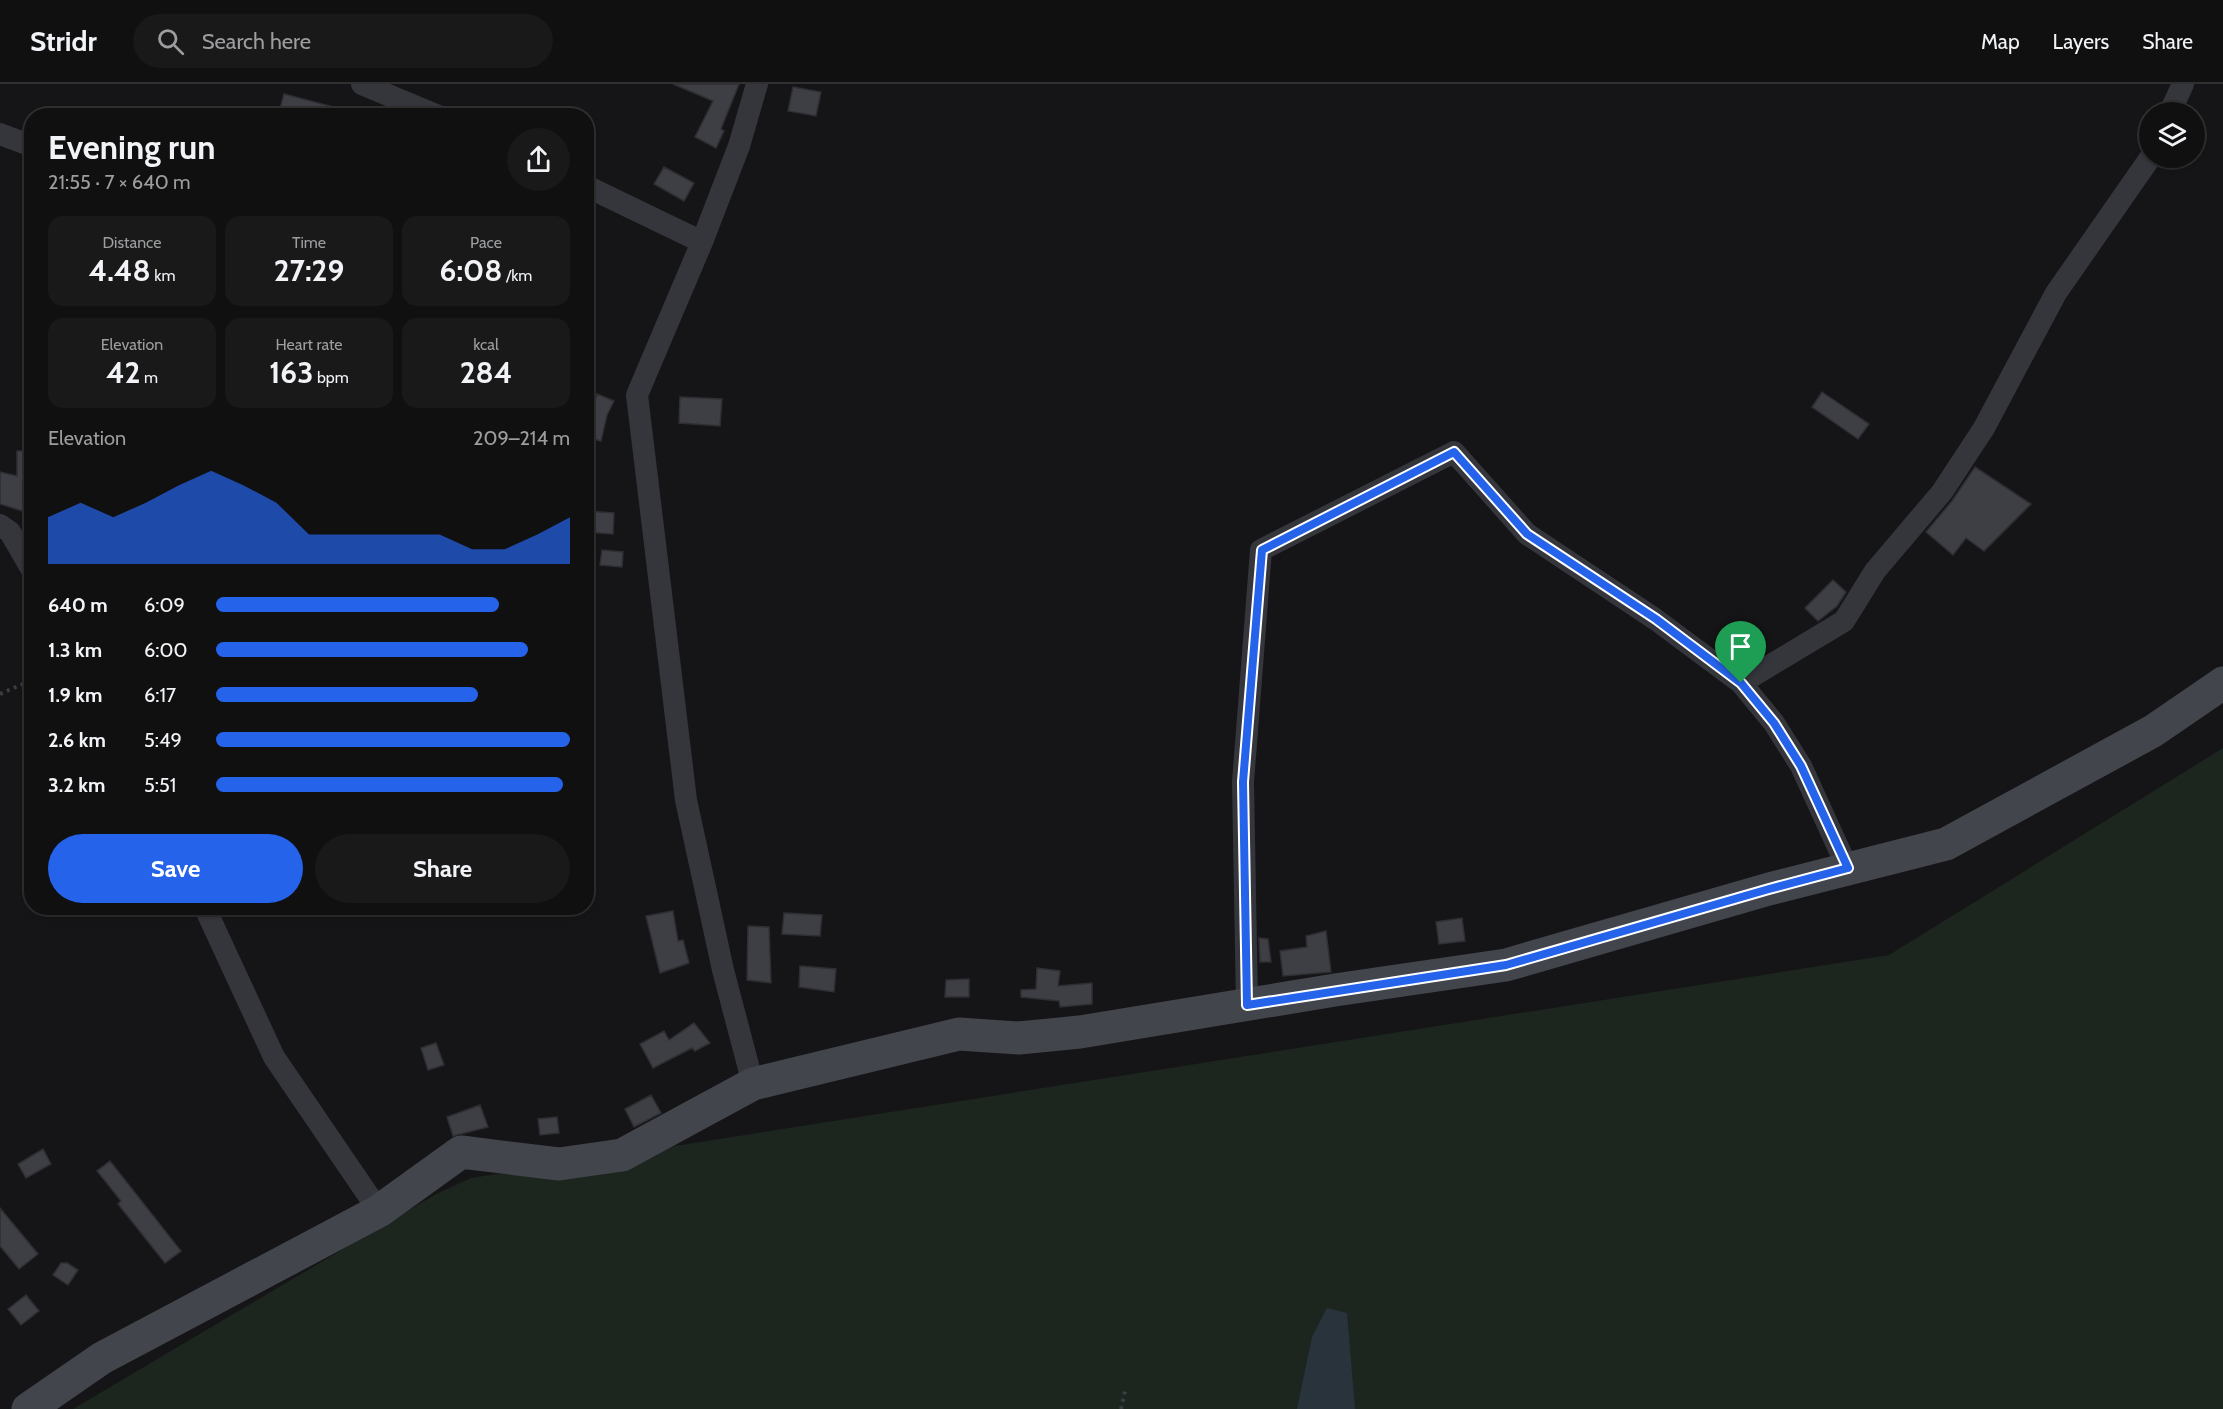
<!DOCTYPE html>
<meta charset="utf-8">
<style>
:root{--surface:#101011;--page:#19191a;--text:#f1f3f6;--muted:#9c9d9f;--line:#303031;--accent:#2563eb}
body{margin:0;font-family:Cabin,sans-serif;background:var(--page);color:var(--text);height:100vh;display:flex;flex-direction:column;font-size:22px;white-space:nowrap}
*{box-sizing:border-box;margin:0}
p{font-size:20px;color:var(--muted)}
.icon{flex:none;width:33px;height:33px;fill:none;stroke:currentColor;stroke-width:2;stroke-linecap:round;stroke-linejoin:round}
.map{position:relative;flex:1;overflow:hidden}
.side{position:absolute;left:24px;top:24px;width:570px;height:807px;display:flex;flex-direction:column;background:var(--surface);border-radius:24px;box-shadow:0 2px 4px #0004,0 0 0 2px var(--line)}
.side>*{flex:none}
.controls{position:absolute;left:2139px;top:18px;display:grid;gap:12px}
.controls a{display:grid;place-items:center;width:66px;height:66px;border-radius:50%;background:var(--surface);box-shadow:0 2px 4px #0004,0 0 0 2px var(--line);font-size:30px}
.pin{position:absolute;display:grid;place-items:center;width:51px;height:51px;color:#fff;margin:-62px -26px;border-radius:50% 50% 50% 0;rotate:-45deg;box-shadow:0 0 6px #0007}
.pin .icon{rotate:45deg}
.round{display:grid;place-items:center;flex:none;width:63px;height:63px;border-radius:32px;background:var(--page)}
.headline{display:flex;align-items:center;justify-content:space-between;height:102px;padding:0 24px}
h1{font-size:33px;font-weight:700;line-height:45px}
.metrics{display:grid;grid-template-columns:repeat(3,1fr);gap:9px;height:102px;padding:6px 24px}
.metrics div{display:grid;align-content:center;border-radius:15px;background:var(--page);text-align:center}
.metrics b{font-size:30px;font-weight:700}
.metrics small{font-size:16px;font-weight:400}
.metrics p{font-size:16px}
.chart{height:168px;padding:12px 24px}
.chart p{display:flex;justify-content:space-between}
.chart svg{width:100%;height:108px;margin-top:6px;fill:var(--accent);opacity:.7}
.cta{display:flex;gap:12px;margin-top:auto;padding:12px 24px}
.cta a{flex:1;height:69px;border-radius:36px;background:var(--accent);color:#fff;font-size:24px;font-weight:700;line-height:69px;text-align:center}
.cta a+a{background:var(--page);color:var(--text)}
ul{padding:0 24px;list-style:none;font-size:20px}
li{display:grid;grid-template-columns:96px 72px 1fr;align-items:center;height:45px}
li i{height:15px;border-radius:8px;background:var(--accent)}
header{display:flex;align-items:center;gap:36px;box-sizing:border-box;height:84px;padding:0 30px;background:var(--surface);border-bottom:2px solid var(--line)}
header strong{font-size:28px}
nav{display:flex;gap:33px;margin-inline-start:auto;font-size:21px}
.search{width:420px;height:54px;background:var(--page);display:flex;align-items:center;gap:15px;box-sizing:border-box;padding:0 21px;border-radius:33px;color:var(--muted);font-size:22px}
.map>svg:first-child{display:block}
.green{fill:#1c251e}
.water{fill:#29333c}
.building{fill:#3e3f45;stroke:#2f2e33;stroke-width:1.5}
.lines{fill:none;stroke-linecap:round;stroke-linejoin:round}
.path{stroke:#3b3d43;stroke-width:4;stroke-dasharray:3 4.5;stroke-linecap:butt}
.minor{stroke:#35363c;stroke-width:22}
.secondary{stroke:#43454d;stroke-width:33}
.route-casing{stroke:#fff;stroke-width:12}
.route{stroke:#2563eb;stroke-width:8}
</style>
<header>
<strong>Stridr</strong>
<div class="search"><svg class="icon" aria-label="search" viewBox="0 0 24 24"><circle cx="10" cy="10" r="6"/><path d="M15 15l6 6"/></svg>Search here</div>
<nav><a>Map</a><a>Layers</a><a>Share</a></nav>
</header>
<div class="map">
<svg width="2223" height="1325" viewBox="0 0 2223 1325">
<rect width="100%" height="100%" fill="#151517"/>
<path class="green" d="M2223 664V1325H73L436 1110 471 1094 1889 871Z"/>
<path class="water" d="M1327 1224 1347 1229 1355 1325H1297L1312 1253Z"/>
<path class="building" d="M673 0H739L721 45 724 47 716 64 695 53 713 17Z
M793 3 821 8 816 32 788 27Z
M284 10 345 26 344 32H278Z
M664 83 694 99 684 117 654 100Z
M1822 308 1869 340 1858 355 1812 323Z
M597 310 614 317 607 331 601 357 586 353V340Z
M680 313 722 315 720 342 679 339Z
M17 367H32V430L0 420V388L17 392Z
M1975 383 2031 420 1984 467 1966 454 1953 471 1926 448 1952 417Z
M586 427 614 429 613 450 586 448Z
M602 466 623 468 622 483 600 481Z
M1833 496 1846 508 1837 522 1818 537 1805 524Z
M673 827 678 857 683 856 689 879 660 889 646 832Z
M784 829 822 831 820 852 782 850Z
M1462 834 1465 857 1439 860 1436 838Z
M748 842 769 843 771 899 747 896Z
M1326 847 1331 888 1283 892 1280 867 1307 863 1306 852Z
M1259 854 1268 855 1271 878H1260Z
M800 882 836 885 834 908 799 903Z
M1037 884 1060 887 1058 902 1092 899V920L1060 923 1059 917 1021 913V906L1036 905Z
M969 895V913H945L946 896Z
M694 939 710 959 695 967 692 964 653 984 640 960 664 947 669 956Z
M436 959 444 981 428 986 421 964Z
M651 1011 661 1029 634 1043 625 1025Z
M480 1021 488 1043 453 1052 447 1033Z
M557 1033 559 1049 540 1051 538 1035Z
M43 1065 51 1080 26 1094 18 1080Z
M110 1077 181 1167 165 1179 118 1120 121 1117 97 1087Z
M0 1124 38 1170 19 1185 0 1162Z
M61 1179H67L78 1186 68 1201 53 1191Z
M26 1211 39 1227 21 1241 8 1225Z"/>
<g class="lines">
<path class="path" d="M0 610 32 596
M1121 1325 1126 1303"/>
<path class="minor" d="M362 0 438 32
M2170 28 2183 0
M0 50 32 62
M586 102 702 158
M0 441 10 448 32 486
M1848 785 1801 682 1774 639 1741 599 1844 537 1875 487 1942 408 1984 344 2056 209 2150 74
M205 824 274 973 379 1127
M1247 921 1243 698 1261 466 1454 368 1527 450 1655 535 1741 599
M753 1000 723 886 686 716 637 311 702 158 739 62 757 0"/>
<path class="secondary" d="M28 1325 102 1274 379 1127 461 1068 559 1080 622 1071 753 1000 959 950 1019 954 1080 948 1335 906 1506 881 1769 805 1946 760 2153 647 2223 599"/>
</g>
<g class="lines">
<defs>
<path id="route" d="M1454 368 1527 450 1656 535 1741 599 1774 639 1801 682 1848 784 1769 805 1506 881 1247 921 1243 698 1262 466Z"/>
</defs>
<use href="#route" class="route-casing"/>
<use href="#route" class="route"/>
</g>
</svg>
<div class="controls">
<a><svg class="icon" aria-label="layers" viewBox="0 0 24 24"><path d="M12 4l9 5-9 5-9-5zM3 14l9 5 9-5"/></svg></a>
</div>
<div class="pin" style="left:1741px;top:599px;background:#1e9e55"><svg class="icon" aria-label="arrive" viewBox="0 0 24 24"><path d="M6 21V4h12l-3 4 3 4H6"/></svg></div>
<section class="side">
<div class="headline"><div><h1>Evening run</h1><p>21:55 · 7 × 640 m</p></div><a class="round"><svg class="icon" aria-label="share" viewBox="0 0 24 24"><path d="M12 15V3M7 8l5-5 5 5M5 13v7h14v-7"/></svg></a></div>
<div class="metrics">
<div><p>Distance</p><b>4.48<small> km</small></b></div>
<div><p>Time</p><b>27:29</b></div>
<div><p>Pace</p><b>6:08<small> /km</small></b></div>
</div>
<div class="metrics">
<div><p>Elevation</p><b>42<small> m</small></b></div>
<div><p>Heart rate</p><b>163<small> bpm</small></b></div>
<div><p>kcal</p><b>284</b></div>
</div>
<div class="chart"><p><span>Elevation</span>209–214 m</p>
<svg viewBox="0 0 160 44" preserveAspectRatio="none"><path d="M0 44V25L10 19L20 25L30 19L40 12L50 6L60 12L70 19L80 32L90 32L100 32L110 32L120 32L130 38L140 38L150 32L160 25V44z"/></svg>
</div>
<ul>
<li><b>640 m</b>6:09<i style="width:80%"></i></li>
<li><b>1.3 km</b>6:00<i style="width:88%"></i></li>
<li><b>1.9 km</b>6:17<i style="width:74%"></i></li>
<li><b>2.6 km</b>5:49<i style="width:100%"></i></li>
<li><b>3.2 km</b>5:51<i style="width:98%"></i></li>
</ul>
<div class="cta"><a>Save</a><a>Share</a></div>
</section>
</div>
